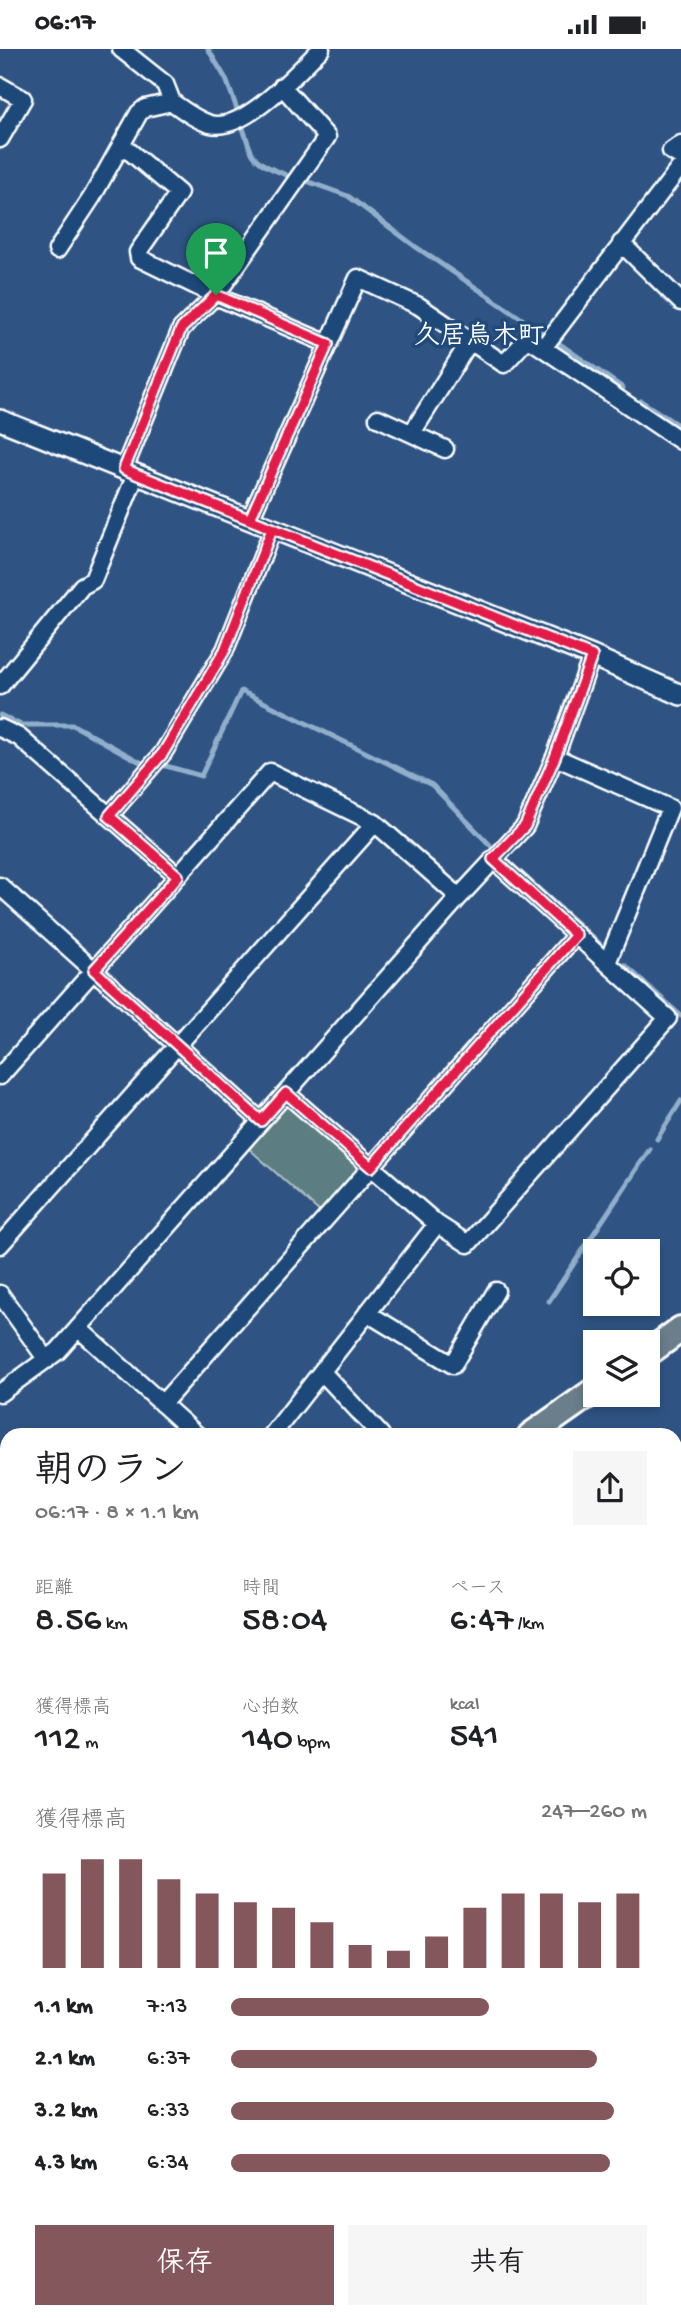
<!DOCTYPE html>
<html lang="ja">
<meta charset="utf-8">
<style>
:root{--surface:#fff;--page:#f6f6f6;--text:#202124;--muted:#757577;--accent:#84575d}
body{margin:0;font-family:"Gochi Hand","Klee One",sans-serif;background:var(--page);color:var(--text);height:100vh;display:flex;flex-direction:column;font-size:26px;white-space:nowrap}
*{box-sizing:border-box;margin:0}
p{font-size:23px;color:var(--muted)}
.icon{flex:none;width:38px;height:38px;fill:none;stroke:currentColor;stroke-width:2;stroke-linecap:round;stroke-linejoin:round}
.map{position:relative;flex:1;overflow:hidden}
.sheet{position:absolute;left:0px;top:1379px;width:682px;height:891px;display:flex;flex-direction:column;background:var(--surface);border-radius:21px 21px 0 0;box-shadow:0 4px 10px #0003}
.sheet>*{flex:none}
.buttons{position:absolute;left:583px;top:1190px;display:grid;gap:14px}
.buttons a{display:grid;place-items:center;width:77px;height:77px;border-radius:0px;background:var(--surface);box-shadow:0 4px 10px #0003;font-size:35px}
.pin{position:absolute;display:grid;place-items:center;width:60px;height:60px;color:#fff;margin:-72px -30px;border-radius:50% 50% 50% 0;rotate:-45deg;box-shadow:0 0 7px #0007}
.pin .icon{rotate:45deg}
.round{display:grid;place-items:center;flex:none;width:74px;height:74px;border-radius:0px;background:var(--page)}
.head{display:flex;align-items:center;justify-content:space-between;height:119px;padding:0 35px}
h1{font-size:38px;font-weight:600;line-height:52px}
.figures{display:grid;grid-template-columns:repeat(3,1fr);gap:10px;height:119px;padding:7px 35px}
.figures div{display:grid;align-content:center}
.figures b{font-size:35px;font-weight:600}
.figures small{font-size:19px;font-weight:400}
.figures p{font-size:19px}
.chart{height:196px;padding:14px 35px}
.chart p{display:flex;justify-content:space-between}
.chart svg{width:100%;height:126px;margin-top:7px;stroke:var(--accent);stroke-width:6}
.action{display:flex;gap:14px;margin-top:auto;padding:14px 35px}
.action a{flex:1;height:80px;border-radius:0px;background:var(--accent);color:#fff;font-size:28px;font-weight:600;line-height:80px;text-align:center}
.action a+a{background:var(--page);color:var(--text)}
ul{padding:0 35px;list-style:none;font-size:23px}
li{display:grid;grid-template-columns:112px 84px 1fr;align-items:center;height:52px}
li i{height:18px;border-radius:9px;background:var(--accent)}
.status{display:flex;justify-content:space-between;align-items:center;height:49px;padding:0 35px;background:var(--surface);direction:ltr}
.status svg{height:19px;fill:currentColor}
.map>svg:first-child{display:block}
.green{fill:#5b7d81;stroke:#adbec0;stroke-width:2}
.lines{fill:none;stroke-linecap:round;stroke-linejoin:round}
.stream{stroke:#92afca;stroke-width:5}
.minor-casing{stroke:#fff;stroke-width:21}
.tertiary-casing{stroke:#fff;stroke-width:24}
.primary-casing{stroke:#fff;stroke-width:30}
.minor{stroke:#1f4a7a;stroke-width:16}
.tertiary{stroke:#1f4a7a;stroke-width:19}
.primary{stroke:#6b7e8b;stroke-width:24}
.route-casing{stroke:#fff;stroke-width:14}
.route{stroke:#e11d48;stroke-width:9}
.labels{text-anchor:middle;stroke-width:7;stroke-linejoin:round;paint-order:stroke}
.quarter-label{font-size:26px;font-weight:bold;fill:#fff;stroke:#1f4a7a}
</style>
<div class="status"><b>06:17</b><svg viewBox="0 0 49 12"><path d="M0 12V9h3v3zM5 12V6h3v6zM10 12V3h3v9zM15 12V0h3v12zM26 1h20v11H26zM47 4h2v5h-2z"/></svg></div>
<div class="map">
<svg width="681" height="2269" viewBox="0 0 681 2269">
<rect width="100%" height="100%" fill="#2f5484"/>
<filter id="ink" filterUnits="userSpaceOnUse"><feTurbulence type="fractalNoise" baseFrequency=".0143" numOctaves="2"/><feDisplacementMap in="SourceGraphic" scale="14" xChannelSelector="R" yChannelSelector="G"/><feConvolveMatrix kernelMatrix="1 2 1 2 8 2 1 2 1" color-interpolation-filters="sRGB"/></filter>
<g filter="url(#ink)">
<path class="green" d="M290 1057 356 1115 357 1123 321 1164 247 1098 282 1058Z
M7 2004V2057L0 2048V2009Z"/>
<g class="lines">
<path class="stream" d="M208 0 226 30 237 60
M242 76C254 112 251 111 286 126
M309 133 348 147 416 198 544 285
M557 293 623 339
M641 352 681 378
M0 666 21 676H73L142 714 149 715
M159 715 201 727 241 642 432 736 490 796
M510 814 599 894
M625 916 681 967
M657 1090 681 1052
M549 1252 650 1100"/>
<defs>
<path id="minor" d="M121 0 165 35 172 53
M0 37 23 50 0 90
M681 95 671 102 681 108
M122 96 179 144 138 203 139 209 225 251 328 295
M621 194 681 253
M57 201 92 148 139 64 145 59 172 53C183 61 196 71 210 75 244 84 298 22 321 0
M543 299 681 117
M378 369 445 400
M412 384 470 292
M124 420 181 280 216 246 327 88 282 37
M250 470 358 229 419 257 504 315 528 289 681 392
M0 637 82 537 93 531 136 425
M0 679 19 688 178 827
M109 767 163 704 225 601 273 480
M493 810 607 914
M0 837 261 1072
M0 1027 270 723 375 774 459 848
M286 1044 437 1175 468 1195 668 969 607 914 670 759 555 708
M0 1196 375 774
M0 1245 47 1311
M367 1264 453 1316 496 1242
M78 1279 197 1386
M322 1323 381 1386
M0 1344 58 1302 459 848 525 777 555 708 592 607
M162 1355 576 886
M272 1386 437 1175
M0 1576 7 1571
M676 1578 681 1574
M0 1683 7 1694
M676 1964 681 1960
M0 2002 7 1997
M676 2184 681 2191
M230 2263 234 2269
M76 2269 85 2263
M257 2269 265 2263"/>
<path id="tertiary" d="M0 371 592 607 681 646
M0 1761 7 1756"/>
<path id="primary" d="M648 1304 681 1280
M531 1386 595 1341
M0 1458 7 1468
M577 2263 581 2269"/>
</defs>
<use href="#minor" class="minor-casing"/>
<use href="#tertiary" class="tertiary-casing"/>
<use href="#primary" class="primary-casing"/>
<use href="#minor" class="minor"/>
<use href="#tertiary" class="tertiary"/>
<use href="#primary" class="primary"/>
</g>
</g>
<g class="lines" filter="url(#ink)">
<defs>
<path id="route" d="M216 246 328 295 250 470 272 480 225 601 163 704 109 767 178 827 94 921 261 1072 286 1044 371 1118 576 886 493 810 525 777 555 708 592 607 136 425 124 420 181 280 216 246"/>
</defs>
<use href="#route" class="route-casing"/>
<use href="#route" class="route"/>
</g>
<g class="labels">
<g class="quarter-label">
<text x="479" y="294">久居烏木町</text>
</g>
</g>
</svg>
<div class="buttons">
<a><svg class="icon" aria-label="locate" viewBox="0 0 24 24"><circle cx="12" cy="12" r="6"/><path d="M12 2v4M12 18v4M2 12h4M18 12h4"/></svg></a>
<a><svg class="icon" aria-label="layers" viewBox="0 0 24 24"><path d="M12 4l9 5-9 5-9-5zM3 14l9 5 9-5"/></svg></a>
</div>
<div class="pin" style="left:216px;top:246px;background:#1e9e55"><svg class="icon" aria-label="arrive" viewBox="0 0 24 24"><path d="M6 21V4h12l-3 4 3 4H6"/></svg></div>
<section class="sheet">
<div class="head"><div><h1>朝のラン</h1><p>06:17 · 8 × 1.1 km</p></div><a class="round"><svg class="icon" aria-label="share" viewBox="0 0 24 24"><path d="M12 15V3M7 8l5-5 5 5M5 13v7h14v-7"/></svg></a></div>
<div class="figures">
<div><p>距離</p><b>8.56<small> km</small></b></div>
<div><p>時間</p><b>58:04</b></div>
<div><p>ペース</p><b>6:47<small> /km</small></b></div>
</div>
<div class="figures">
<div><p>獲得標高</p><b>112<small> m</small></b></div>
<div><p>心拍数</p><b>140<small> bpm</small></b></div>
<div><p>kcal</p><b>541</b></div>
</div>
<div class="chart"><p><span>獲得標高</span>247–260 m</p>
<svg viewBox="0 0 160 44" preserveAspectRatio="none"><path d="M5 44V11M15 44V6M25 44V6M35 44V13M45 44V18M55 44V21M65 44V23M75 44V28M85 44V36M95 44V38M105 44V33M115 44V23M125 44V18M135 44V18M145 44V21M155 44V18"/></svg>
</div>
<ul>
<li><b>1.1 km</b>7:13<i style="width:62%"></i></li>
<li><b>2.1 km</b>6:37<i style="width:88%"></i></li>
<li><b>3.2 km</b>6:33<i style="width:92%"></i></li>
<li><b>4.3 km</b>6:34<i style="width:91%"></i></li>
</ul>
<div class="action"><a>保存</a><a>共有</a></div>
</section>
</div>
